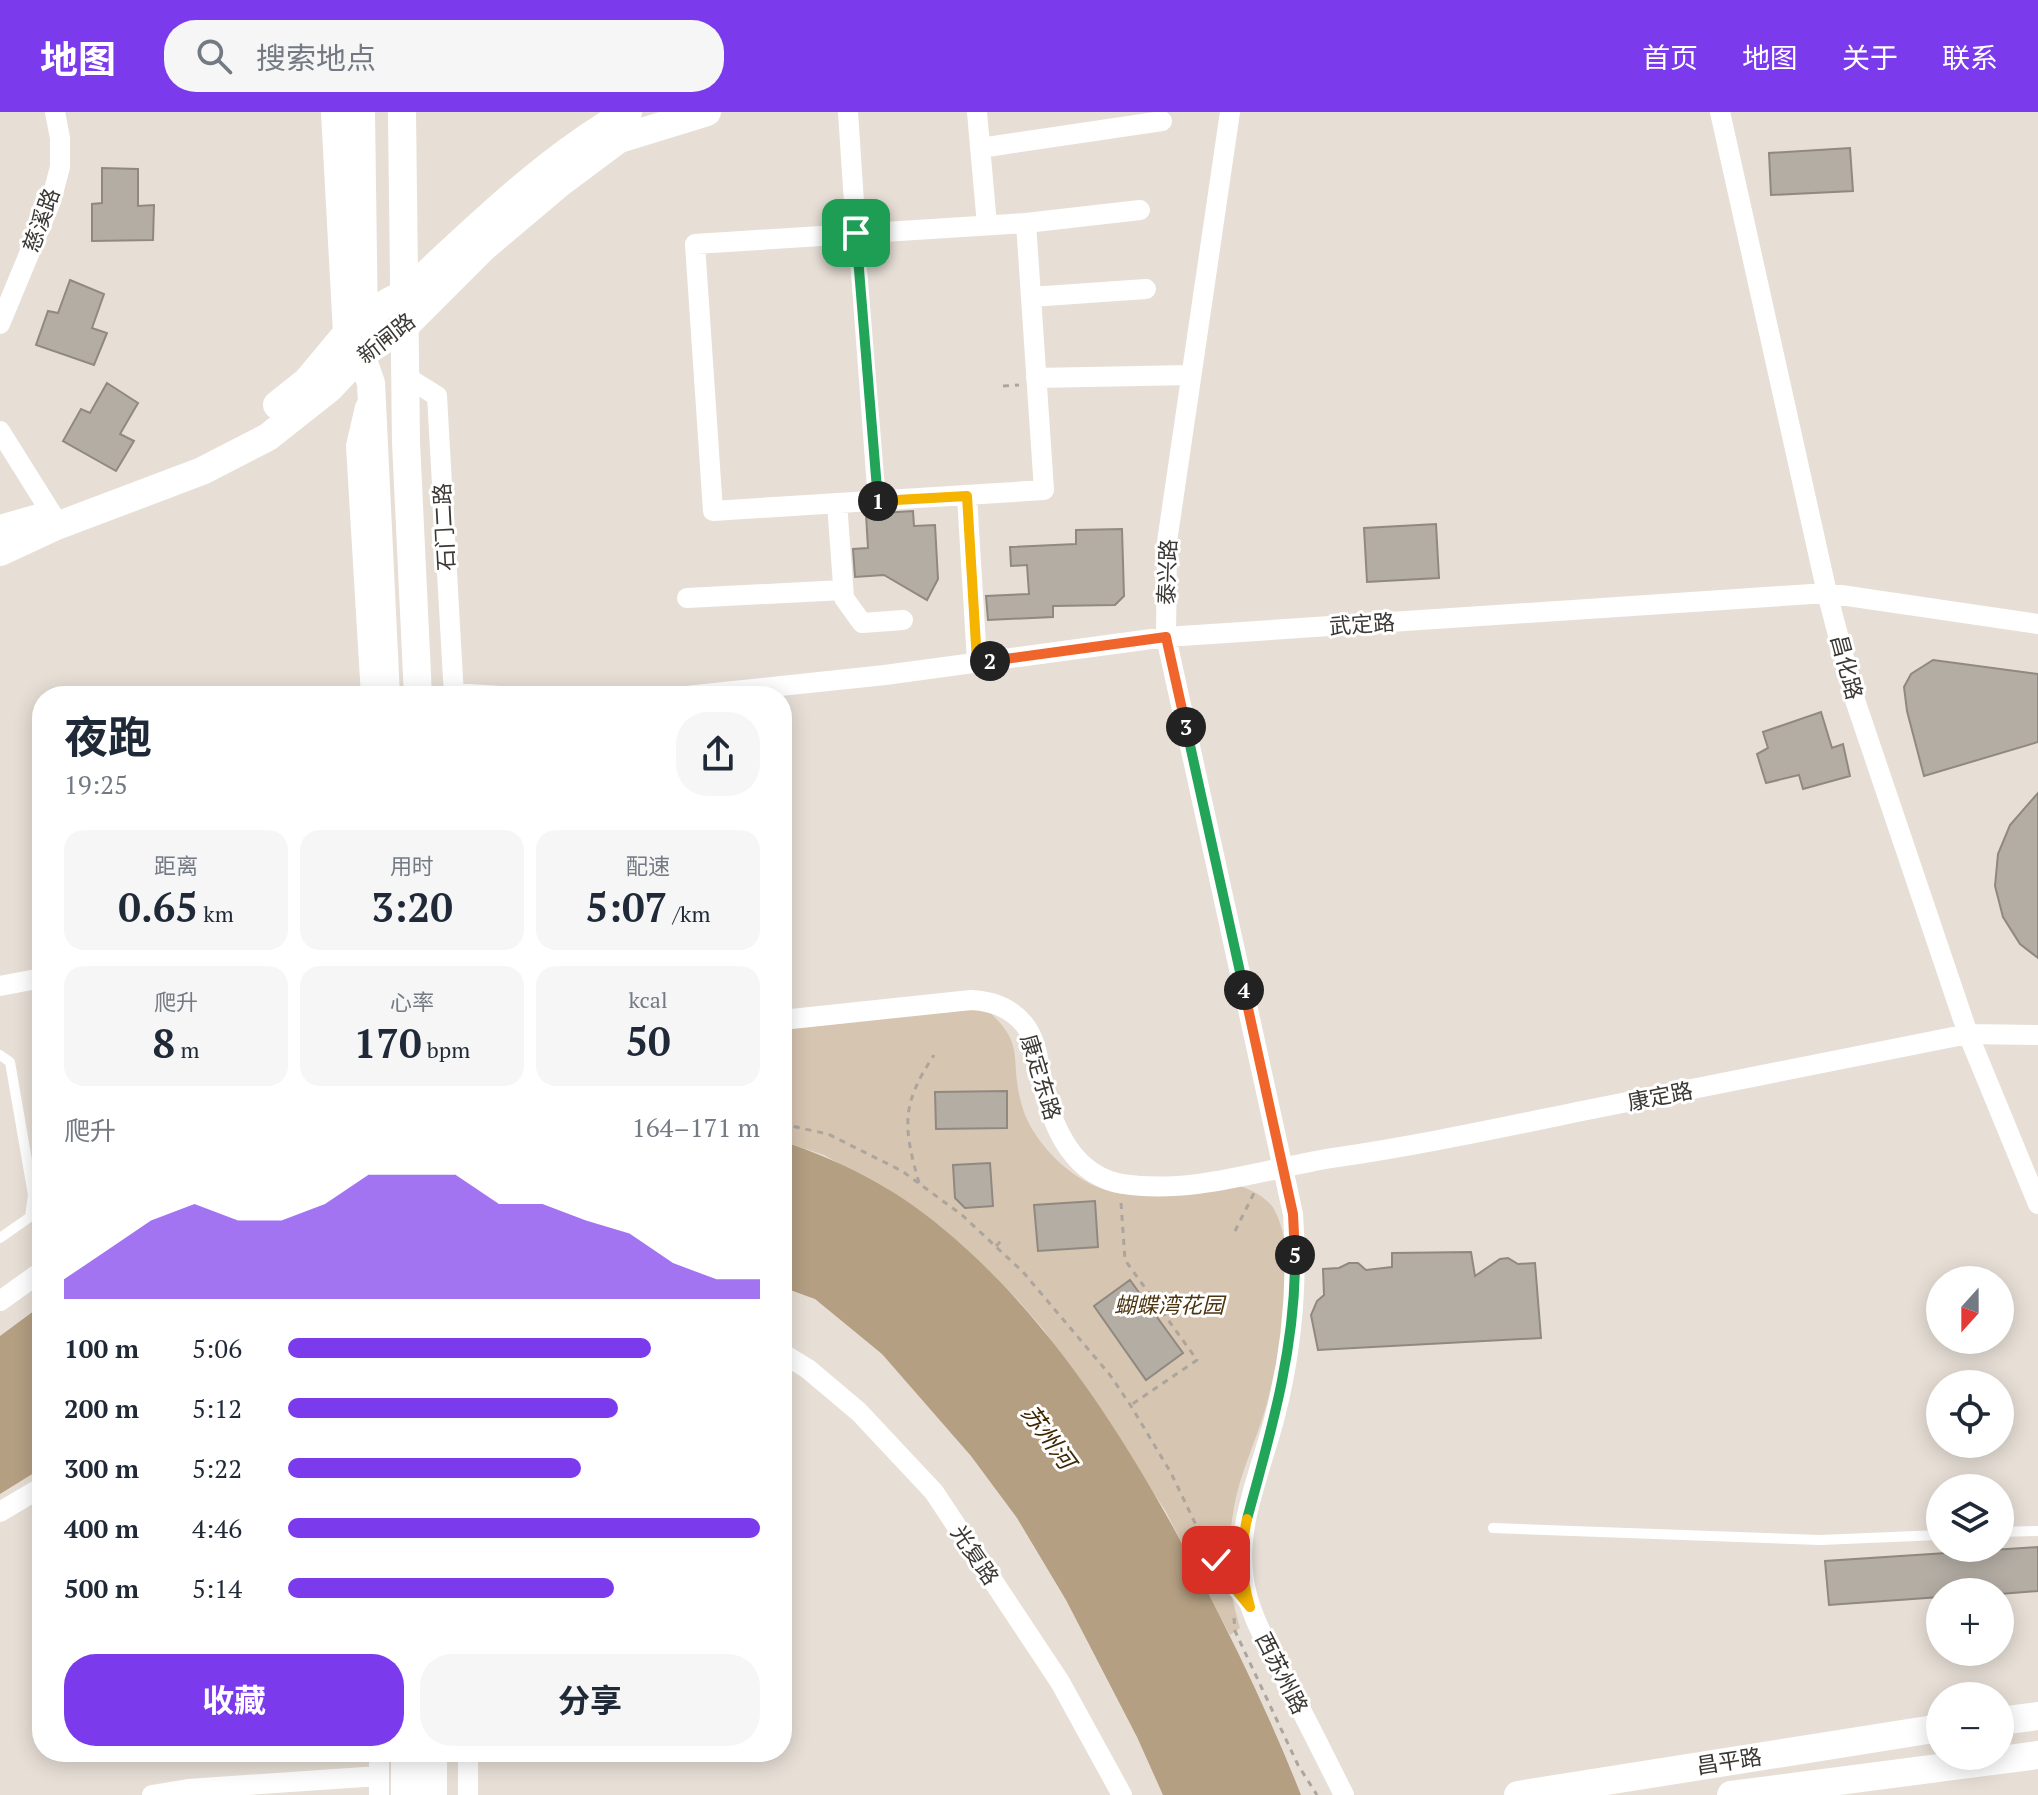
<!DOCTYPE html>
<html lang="zh">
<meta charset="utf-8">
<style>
:root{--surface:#fff;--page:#f6f6f7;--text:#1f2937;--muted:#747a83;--accent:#7c3aed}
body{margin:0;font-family:"PT Serif","Noto Sans SC",serif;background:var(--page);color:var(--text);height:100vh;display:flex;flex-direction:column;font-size:30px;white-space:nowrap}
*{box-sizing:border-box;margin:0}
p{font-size:26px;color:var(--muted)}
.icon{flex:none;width:44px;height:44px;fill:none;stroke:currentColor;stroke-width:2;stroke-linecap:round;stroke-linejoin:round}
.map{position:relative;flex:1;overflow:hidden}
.details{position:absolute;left:32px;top:574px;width:760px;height:1076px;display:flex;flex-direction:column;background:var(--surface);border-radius:32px;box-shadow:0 4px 20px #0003}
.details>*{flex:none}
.needle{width:52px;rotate:201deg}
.fabs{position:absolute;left:1926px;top:1154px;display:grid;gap:16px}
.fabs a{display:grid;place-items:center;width:88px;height:88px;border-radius:50%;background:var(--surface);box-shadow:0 4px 20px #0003;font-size:40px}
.pin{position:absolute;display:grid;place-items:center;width:68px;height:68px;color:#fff;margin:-34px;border-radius:16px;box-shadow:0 4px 12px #0006}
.km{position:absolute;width:40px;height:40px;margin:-20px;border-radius:50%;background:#222;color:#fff;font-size:22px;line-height:40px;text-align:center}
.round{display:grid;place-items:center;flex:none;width:84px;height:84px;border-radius:32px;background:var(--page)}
.head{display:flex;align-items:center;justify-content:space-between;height:136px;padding:0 32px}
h1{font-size:44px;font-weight:700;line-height:60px}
.figures{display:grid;grid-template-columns:repeat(3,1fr);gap:12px;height:136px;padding:8px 32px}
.figures div{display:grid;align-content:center;border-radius:20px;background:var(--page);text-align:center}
.figures b{font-size:40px;font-weight:700}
.figures small{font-size:22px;font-weight:400}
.figures p{font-size:22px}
.chart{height:224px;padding:16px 32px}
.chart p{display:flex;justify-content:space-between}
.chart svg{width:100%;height:144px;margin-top:8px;fill:var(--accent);opacity:.7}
.primary-button{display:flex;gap:16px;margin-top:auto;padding:16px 32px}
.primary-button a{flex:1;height:92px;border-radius:32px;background:var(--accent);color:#fff;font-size:32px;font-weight:700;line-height:92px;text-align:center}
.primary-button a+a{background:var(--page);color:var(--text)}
ul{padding:0 32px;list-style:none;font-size:26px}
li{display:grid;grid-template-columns:128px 96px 1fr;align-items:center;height:60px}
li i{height:20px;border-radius:10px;background:var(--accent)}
header{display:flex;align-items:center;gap:48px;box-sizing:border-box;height:112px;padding:0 40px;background:var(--accent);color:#fff}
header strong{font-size:38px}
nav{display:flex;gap:44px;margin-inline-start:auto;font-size:28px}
.search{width:560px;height:72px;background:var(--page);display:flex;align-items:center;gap:20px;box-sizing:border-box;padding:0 28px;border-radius:32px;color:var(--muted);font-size:30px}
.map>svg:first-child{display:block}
.green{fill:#d6c5b0}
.water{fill:#b49f82}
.building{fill:#b3ada4;stroke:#908981;stroke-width:2}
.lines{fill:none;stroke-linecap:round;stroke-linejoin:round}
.path{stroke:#aba59e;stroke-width:3;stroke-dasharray:6 6;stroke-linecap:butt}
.service{stroke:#fff;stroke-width:10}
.pedestrian{stroke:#fff;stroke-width:16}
.minor{stroke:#fff;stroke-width:20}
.secondary{stroke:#fff;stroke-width:28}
.split-1-casing{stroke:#fff;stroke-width:16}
.split-2-casing{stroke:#fff;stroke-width:16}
.split-3-casing{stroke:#fff;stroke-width:16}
.split-4-casing{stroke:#fff;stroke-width:16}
.split-5-casing{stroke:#fff;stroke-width:16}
.split-6-casing{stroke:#fff;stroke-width:16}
.split-7-casing{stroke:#fff;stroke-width:16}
.split-1{stroke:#22a559;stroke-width:10}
.split-2{stroke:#f5b400;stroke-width:10}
.split-3{stroke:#f0652b;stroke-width:10}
.split-4{stroke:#22a559;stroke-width:10}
.split-5{stroke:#f0652b;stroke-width:10}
.split-6{stroke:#22a559;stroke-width:10}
.split-7{stroke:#f5b400;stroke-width:10}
.labels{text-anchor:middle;stroke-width:6;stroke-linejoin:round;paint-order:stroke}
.street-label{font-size:22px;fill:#3b3834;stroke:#fff}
.park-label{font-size:22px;font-style:italic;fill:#4d3510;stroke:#fff}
.water-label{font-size:24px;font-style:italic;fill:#402902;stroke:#fff}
</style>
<header>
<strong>地图</strong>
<div class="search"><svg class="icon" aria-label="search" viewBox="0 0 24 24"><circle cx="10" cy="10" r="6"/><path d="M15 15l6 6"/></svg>搜索地点</div>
<nav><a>首页</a><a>地图</a><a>关于</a><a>联系</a></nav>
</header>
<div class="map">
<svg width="2038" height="1683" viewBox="0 0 2038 1683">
<rect width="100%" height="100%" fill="#e7dfd6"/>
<path class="green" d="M986 897C1027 933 1009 945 1021 990 1031 1033 1081 1079 1125 1082 1154 1083 1199 1074 1229 1071 1244 1074 1268 1084 1275 1099 1300 1148 1280 1239 1267 1291 1257 1328 1238 1364 1233 1402 1225 1450 1227 1469 1240 1516L1230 1523 1165 1398 1044 1218 1016 1186 940 1114 899 1085 824 1043 782 1029V913L922 898Z"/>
<path class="water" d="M782 1029C839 1048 895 1076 941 1115 1055 1209 1134 1339 1202 1469 1238 1539 1272 1609 1301 1683H1163L1137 1625 1066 1488 1017 1406 971 1344 882 1242 815 1187 782 1175Z
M42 1193V1356L0 1382V1224Z"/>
<path class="building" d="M1850 36 1853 79 1771 83 1769 41Z
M102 56 138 57V94L154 93 153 128 92 129V92L102 91Z
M70 168 104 182 92 216 107 221 94 253 36 233 48 199 58 201Z
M107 271 138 291 120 322 134 329 116 359 63 329 81 297 90 301Z
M913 399 914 414 935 413 938 467 927 488 884 463 855 465 853 437 868 436 866 402Z
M1436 412 1439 466 1367 470 1364 416Z
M1122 417 1124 484 1115 493 1053 494V505L988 508 986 484 1029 482 1027 453 1011 454 1010 435 1076 432V418Z
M1933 548 2038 562V630L1924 664 1907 599 1904 575 1911 562Z
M1821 600 1832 636 1843 632 1850 664 1803 677 1799 663 1766 671 1757 642 1768 636 1763 620Z
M2038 681V846L2020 832 2003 805 1995 774 1998 742 2010 713Z
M1007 979V1016L936 1017 935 980Z
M990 1051 993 1094 965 1096 955 1086 953 1053Z
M1095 1089 1098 1135 1038 1139 1034 1093Z
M1471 1140 1475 1164 1500 1147 1508 1146 1518 1152 1535 1151 1541 1226 1318 1238 1311 1203 1317 1189 1324 1183 1323 1157 1339 1156 1349 1151H1358L1366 1158 1392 1155V1141Z
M1130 1168 1183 1241 1146 1268 1094 1194Z
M2038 1435V1479L2000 1482 1940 1480V1485L1829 1493 1825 1449Z"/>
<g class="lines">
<path class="path" d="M1003 274 1019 273
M782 1012 828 1022 902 1059 962 1103 1023 1160 1110 1263 1131 1294 1171 1361 1196 1413 1223 1460
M919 1071C903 1014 901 993 934 943
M1121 1091 1125 1148 1197 1248 1131 1293
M1235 1119 1254 1081
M996 1134 1004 1126
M1234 1506 1235 1519 1298 1653 1317 1683"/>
<path class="service" d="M35 868 42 905
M0 943 10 950 33 1083 30 1105 0 1126
M1493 1416 1820 1428 1940 1423
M2000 1420 2038 1419"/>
<path class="pedestrian" d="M856 121 876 389"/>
<path class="minor" d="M848 0 856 121
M977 0 987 113
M1230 0 1167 430 1166 525 1293 1102C1298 1172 1292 1240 1274 1308 1261 1358 1235 1415 1244 1468 1249 1503 1268 1533 1283 1563 1304 1603 1324 1643 1344 1683
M1720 0 1827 481 1855 588 1968 922 2038 1092
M980 36 1162 9
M1026 111 1044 378 713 399 695 132Z
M1026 111 1140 98
M1031 185 1146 177
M0 212 51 89 60 55V26L55 0
M405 264 437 284 454 584
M1036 266 1191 263
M365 295 356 334 371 584
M0 319 52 402 54 412
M967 384 977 550
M837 391 844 486 862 511 903 508
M687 486 843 478
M454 581 501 584
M686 584 885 563 1166 525 1827 481 2038 512
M0 874 42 866
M782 908 971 888C992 889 1010 895 1024 912 1038 929 1039 955 1043 975 1054 1018 1074 1064 1123 1072 1192 1083 1264 1057 1332 1046 1416 1034 1499 1016 1582 999 1710 974 1839 948 1968 922L2038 923
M0 1189 42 1159
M782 1241 808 1257 859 1300 934 1380 1060 1570 1122 1683
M0 1400 42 1375
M152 1683 188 1677 379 1664
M379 1683V1640
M468 1683V1640"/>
<path class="secondary" d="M335 0 347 221 361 243 371 271 386 584
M361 0 364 219
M402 0 406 330 418 584
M277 293 307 269 347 221 388 190 406 181C475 117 545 47 628 0
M0 417 46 404
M0 440 54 415 202 359 268 325 330 276 361 243 406 213 483 136 560 71 619 27 707 0
M2000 1609 2038 1604
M405 1683V1640
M433 1683V1640
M1518 1683 1940 1616
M1731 1683 2038 1643"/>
</g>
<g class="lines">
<defs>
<path id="split-1" d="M856 121 878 389"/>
<path id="split-2" d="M878 389 967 384 977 550 990 549"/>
<path id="split-3" d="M990 549 1166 525 1186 615"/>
<path id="split-4" d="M1186 615 1244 878"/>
<path id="split-5" d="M1244 878 1293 1102 1295 1143"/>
<path id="split-6" d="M1247 1407C1271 1320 1296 1234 1295 1143"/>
<path id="split-7" d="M1216 1448 1229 1469 1250 1495C1241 1465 1240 1437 1247 1407"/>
</defs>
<use href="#split-1" class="split-1-casing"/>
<use href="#split-2" class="split-2-casing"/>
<use href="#split-3" class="split-3-casing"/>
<use href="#split-4" class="split-4-casing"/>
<use href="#split-5" class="split-5-casing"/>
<use href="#split-6" class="split-6-casing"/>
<use href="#split-7" class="split-7-casing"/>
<use href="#split-1" class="split-1"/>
<use href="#split-2" class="split-2"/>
<use href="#split-3" class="split-3"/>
<use href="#split-4" class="split-4"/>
<use href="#split-5" class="split-5"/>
<use href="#split-6" class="split-6"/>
<use href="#split-7" class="split-7"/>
</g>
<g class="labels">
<g class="street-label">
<text transform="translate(41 108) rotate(-70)" y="8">慈溪路</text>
<text transform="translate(386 226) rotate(-38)" y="8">新闸路</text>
<text transform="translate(444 415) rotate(-93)" y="8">石门二路</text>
<text transform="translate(1167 460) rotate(-88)" y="8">泰兴路</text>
<text transform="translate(1362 512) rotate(-4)" y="8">武定路</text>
<text transform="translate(1847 555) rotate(75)" y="8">昌化路</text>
<text transform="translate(1041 965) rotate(73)" y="8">康定东路</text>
<text transform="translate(1660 984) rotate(-11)" y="8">康定路</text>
<text transform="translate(975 1443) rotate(56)" y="8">光复路</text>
<text transform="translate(1282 1561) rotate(63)" y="8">西苏州路</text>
<text transform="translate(1729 1649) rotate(-9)" y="8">昌平路</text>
</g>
<g class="park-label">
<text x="1169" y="1201">蝴蝶湾花园</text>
</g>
<g class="water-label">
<text transform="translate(1048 1325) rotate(54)" y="8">苏州河</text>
</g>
</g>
</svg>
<div class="fabs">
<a><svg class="needle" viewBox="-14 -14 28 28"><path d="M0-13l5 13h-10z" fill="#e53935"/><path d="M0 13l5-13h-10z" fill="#747a83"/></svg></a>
<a><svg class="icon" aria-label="locate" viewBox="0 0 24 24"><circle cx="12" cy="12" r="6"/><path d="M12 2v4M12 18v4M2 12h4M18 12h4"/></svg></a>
<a><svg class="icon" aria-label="layers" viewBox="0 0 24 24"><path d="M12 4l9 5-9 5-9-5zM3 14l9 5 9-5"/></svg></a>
<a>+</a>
<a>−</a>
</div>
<div class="pin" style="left:856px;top:121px;background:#1e9e55"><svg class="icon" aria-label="arrive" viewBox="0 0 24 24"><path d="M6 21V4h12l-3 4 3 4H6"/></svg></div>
<div class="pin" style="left:1216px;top:1448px;background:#d93025"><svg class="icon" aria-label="check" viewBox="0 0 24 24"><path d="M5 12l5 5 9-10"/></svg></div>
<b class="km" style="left:878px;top:389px">1</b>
<b class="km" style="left:990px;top:549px">2</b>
<b class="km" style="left:1186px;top:615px">3</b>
<b class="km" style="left:1244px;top:878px">4</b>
<b class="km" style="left:1295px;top:1143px">5</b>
<section class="details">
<div class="head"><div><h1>夜跑</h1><p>19:25</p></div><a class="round"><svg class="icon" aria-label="share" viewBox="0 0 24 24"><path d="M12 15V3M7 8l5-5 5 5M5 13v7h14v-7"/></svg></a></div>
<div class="figures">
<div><p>距离</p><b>0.65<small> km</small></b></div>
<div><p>用时</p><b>3:20</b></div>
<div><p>配速</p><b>5:07<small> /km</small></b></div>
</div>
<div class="figures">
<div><p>爬升</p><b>8<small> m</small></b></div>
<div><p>心率</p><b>170<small> bpm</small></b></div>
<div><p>kcal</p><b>50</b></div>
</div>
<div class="chart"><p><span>爬升</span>164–171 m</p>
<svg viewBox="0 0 160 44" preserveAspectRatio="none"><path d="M0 44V38L10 29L20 20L30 15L40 20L50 20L60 15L70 6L80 6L90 6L100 15L110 15L120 20L130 24L140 33L150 38L160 38V44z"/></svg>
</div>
<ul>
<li><b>100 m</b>5:06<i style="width:77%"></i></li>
<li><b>200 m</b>5:12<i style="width:70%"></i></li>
<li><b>300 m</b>5:22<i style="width:62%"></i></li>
<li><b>400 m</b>4:46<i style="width:100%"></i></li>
<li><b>500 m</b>5:14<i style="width:69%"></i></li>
</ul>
<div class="primary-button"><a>收藏</a><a>分享</a></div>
</section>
</div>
